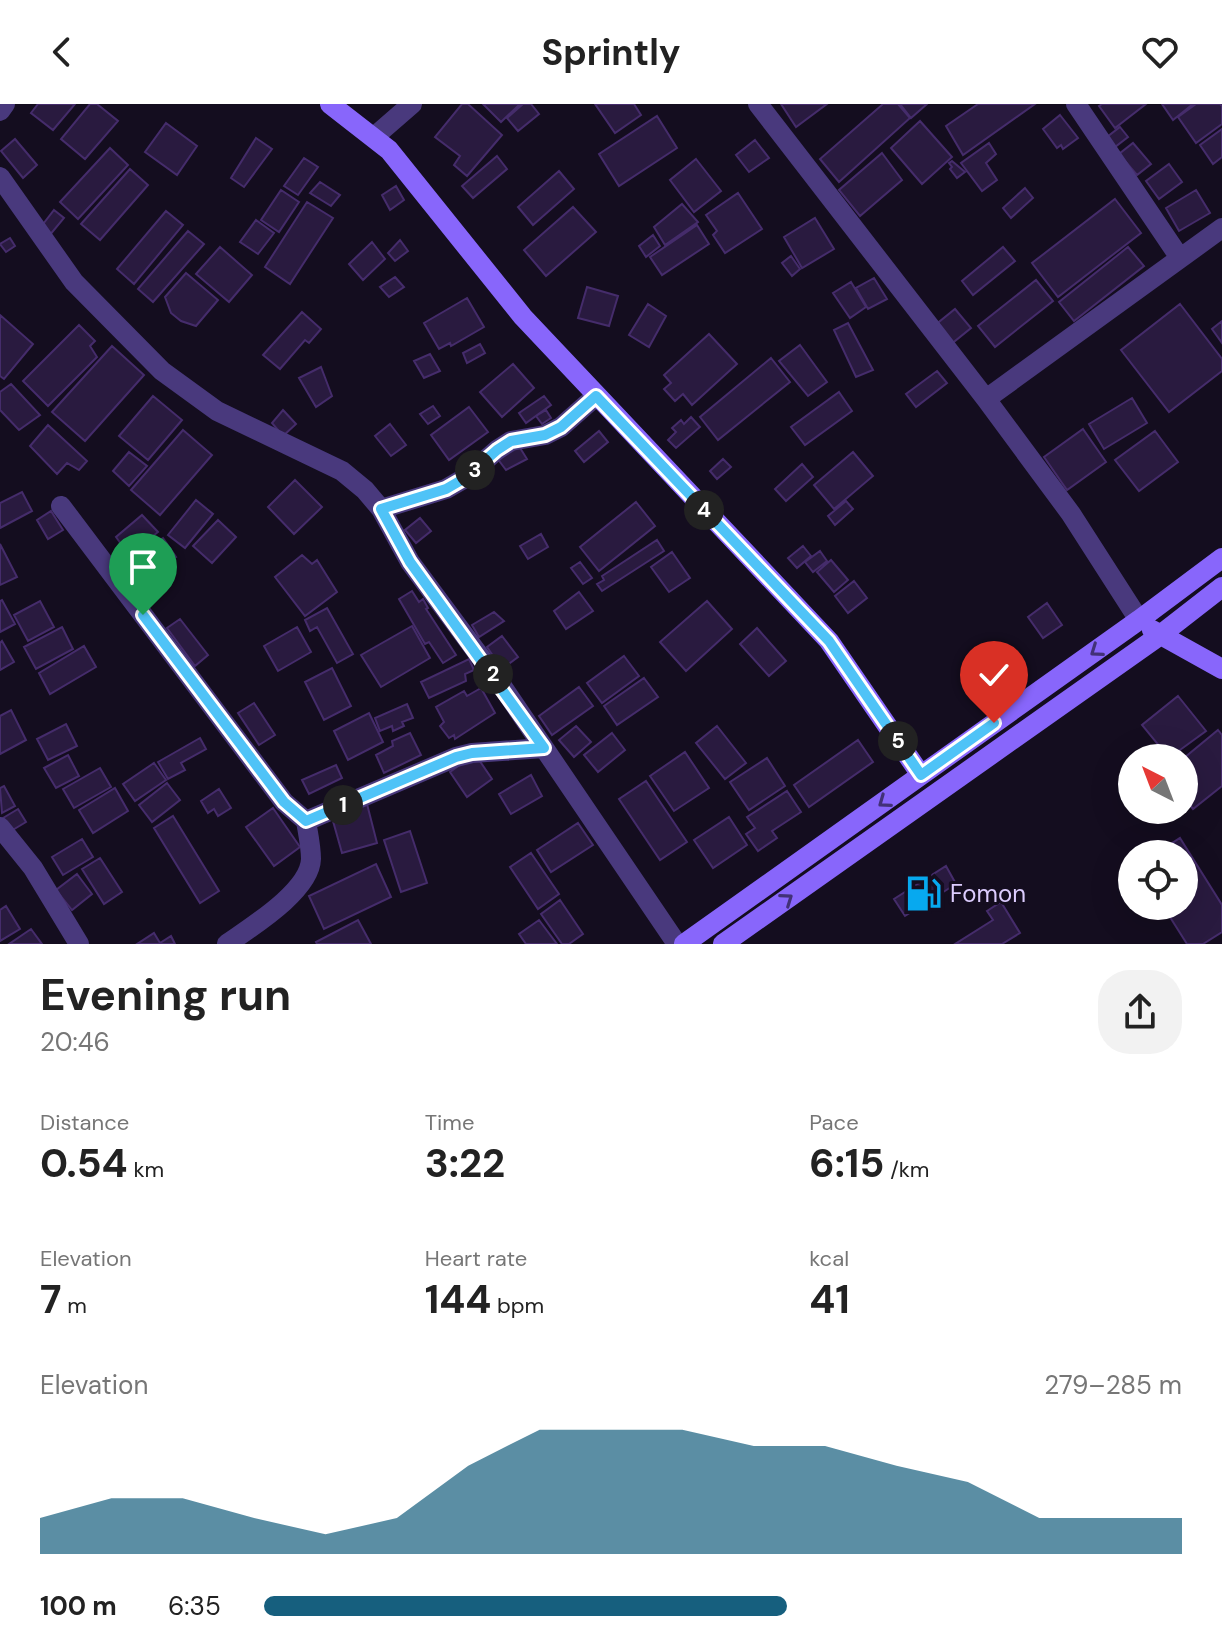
<!DOCTYPE html>
<meta charset="utf-8">
<style>
:root{--surface:#fff;--page:#f2f2f2;--text:#222;--muted:#767676;--accent:#165f7e}
body{margin:0;font-family:"DM Sans",sans-serif;background:var(--page);color:var(--text);height:100vh;display:flex;flex-direction:column;font-size:30px;white-space:nowrap}
*{box-sizing:border-box;margin:0}
p{font-size:26px;color:var(--muted)}
.icon{flex:none;width:44px;height:44px;fill:none;stroke:currentColor;stroke-width:2;stroke-linecap:round;stroke-linejoin:round}
.map{position:relative;height:840px;overflow:hidden}
.details{display:flex;flex-direction:column;background:var(--surface);flex:1}
.details>*{flex:none}
.needle{width:52px;rotate:318deg}
.controls{position:absolute;left:1118px;top:640px;display:grid;gap:16px}
.controls a{display:grid;place-items:center;width:80px;height:80px;border-radius:50%;background:var(--surface);box-shadow:0 8px 32px #0002;font-size:40px}
.pin{position:absolute;display:grid;place-items:center;width:68px;height:68px;color:#fff;margin:-82px -34px;border-radius:50% 50% 50% 0;rotate:-45deg;box-shadow:0 0 8px #0007}
.pin .icon{rotate:45deg}
.km{position:absolute;width:40px;height:40px;margin:-20px;border-radius:50%;background:#222;color:#fff;font-size:22px;line-height:40px;text-align:center}
.round{display:grid;place-items:center;flex:none;width:84px;height:84px;border-radius:32px;background:var(--page)}
.overview{display:flex;align-items:center;justify-content:space-between;height:136px;padding:0 40px}
h1{font-size:44px;font-weight:700;line-height:60px}
.figures{display:grid;grid-template-columns:repeat(3,1fr);gap:12px;height:136px;padding:8px 40px}
.figures div{display:grid;align-content:center}
.figures b{font-size:40px;font-weight:700}
.figures small{font-size:22px;font-weight:400}
.figures p{font-size:22px}
.chart{height:224px;padding:16px 40px}
.chart p{display:flex;justify-content:space-between}
.chart svg{width:100%;height:144px;margin-top:8px;fill:var(--accent);opacity:.7}
ul{padding:0 40px;list-style:none;font-size:26px}
li{display:grid;grid-template-columns:128px 96px 1fr;align-items:center;height:60px}
li i{height:20px;border-radius:10px;background:var(--accent)}
header{display:flex;justify-content:space-between;align-items:center;height:104px;padding:0 40px;background:var(--surface);font-size:36px;font-weight:700}
.map>svg:first-child{display:block}
.building{fill:#291a3f;stroke:#452c6b;stroke-width:2}
.lines{fill:none;stroke-linecap:round;stroke-linejoin:round}
.street{stroke:#49397d;stroke-width:20}
.secondary{stroke:#8866fb;stroke-width:20}
.oneway{stroke:#423177}
.route-casing{stroke:#fff;stroke-width:16}
.route{stroke:#4fc3f7;stroke-width:10}
.labels{text-anchor:middle;stroke-width:6;stroke-linejoin:round;paint-order:stroke}
.poi-label{font-size:24px;fill:#dcccfe;stroke:#140d1f;text-anchor:start}
</style>
<header><svg class="icon" aria-label="back" viewBox="0 0 24 24"><path d="M15 5l-7 7 7 7"/></svg>Sprintly<svg class="icon" aria-label="heart" viewBox="0 0 24 24"><path d="M12 20l-8-8c-3-5 5-10 8-4 3-6 11-1 8 4z"/></svg></header>
<div class="map">
<svg width="1222" height="840" viewBox="0 0 1222 840">
<rect width="100%" height="100%" fill="#140d1f"/>
<path class="building" d="M38 0H75L53 26 31 9Z
M90 0H97L118 17 85 55 61 35Z
M462 0H468L502 31 467 72 454 61 460 52 435 33Z
M483 0H520L501 18Z
M523 0H531L539 10 518 27 507 14Z
M595 0H634L641 11 615 29Z
M781 0H827L796 23Z
M883 0H898L910 14 839 78 820 55Z
M900 0H927L911 14Z
M978 0H1035L963 51 946 22Z
M1102 0H1146L1115 24 1099 2Z
M1162 0H1193L1173 16Z
M1196 0H1220L1222 2V20L1196 39 1178 13Z
M1060 11 1078 34 1063 45 1061 41 1057 44 1043 25Z
M657 12 677 44 619 82 599 50Z
M920 17 952 53 922 80 891 44Z
M166 19 197 42 177 71 145 48Z
M1120 23 1128 33 1115 43 1107 33Z
M1222 25V53L1213 60 1200 41Z
M256 34 272 45 244 83 231 74Z
M15 35 37 61 23 74 1 47Z
M755 36 769 54 749 68 736 51Z
M989 39 996 50 986 59 997 76 982 87 961 59Z
M1133 39 1151 60 1137 71 1119 50Z
M110 44 128 61 78 115 60 98Z
M882 49 902 76 860 112 839 86Z
M497 52 507 65 473 94 462 82Z
M304 54 318 63 298 91 284 82Z
M696 55 721 87 694 108 670 76Z
M952 57 965 68 957 74 950 65 952 63 949 59Z
M1169 60 1182 78 1159 95 1146 77Z
M130 65 148 81 100 136 81 120Z
M559 67 574 85 533 121 518 103Z
M320 78 340 91 331 102 310 89Z
M396 82 404 96 390 106 382 91Z
M1025 84 1033 94 1011 114 1003 104Z
M281 86 299 98 279 128 261 116Z
M1196 86 1210 109 1179 127 1166 104Z
M738 89 762 125 725 149 713 131 717 127 706 111Z
M1115 95 1141 129 1058 193 1032 159Z
M307 98 333 114 290 180 265 163Z
M682 100 698 118 665 141 654 123Z
M573 103 596 128 546 172 524 146Z
M54 106 64 114 49 132 40 124Z
M166 107 183 121 134 180 117 165Z
M815 114 834 145 802 164 784 133Z
M256 116 274 129 258 150 240 138Z
M697 121 709 140 662 171 650 153Z
M188 127 204 140 153 198 138 185Z
M653 131 660 142 646 153 639 142Z
M10 134 15 142 6 148 0 140Z
M400 136 408 147 395 157 388 149Z
M372 138 385 155 363 176 349 160Z
M220 143 252 171 229 198 196 170Z
M1003 143 1015 157 973 191 962 177Z
M1128 143 1144 162 1074 217 1059 198Z
M791 152 800 165 792 172 782 159Z
M186 169 218 196 196 222 181 217 171 209 165 193Z
M395 173 404 183 389 193 380 183Z
M874 174 887 195 868 205 856 184Z
M1036 176 1053 197 995 243 978 222Z
M851 178 866 203 850 214 833 189Z
M587 183 618 192 609 222 578 214Z
M467 194 484 223 451 242 450 239 439 245 424 219Z
M648 200 666 212 649 243 629 231Z
M1180 200 1222 255V267L1169 308 1121 246Z
M955 205 971 224 950 241 934 222Z
M302 208 321 225 309 239 305 236 280 265 263 251Z
M0 211 33 240 4 275 0 272Z
M1222 217V239L1212 225Z
M848 219 873 266 856 273 834 226Z
M79 221 95 237 90 242 97 253 48 302 23 277Z
M709 230 737 260 692 301 683 290 675 297 664 285 671 279 664 271Z
M480 240 485 249 467 259 463 249Z
M800 241 827 278 808 292 779 257Z
M112 242 144 271 85 337 52 308Z
M430 250 440 267 424 274 414 257Z
M771 254 790 278 718 336 700 313Z
M513 260 534 284 502 313 480 288Z
M321 263 332 292 316 303 299 274Z
M937 267 947 279 916 303 906 290Z
M11 280 40 311 19 326 0 306V288Z
M839 288 852 307 805 341 791 323Z
M153 292 182 316 148 356 119 332Z
M544 292 551 301 526 319 519 309Z
M1132 294 1147 319 1104 345 1089 320Z
M433 302 440 312 428 320 420 310Z
M469 303 488 328 449 356 431 331Z
M283 306 296 320 283 332 272 319Z
M546 306 551 314 542 320 536 312Z
M691 313 700 323 676 344 668 336 676 328 672 324 681 316 684 320Z
M390 320 406 341 391 352 375 332Z
M48 321 87 357 79 366 67 359 57 370 30 342Z
M1083 325 1106 358 1067 386 1044 353Z
M183 326 212 351 160 411 131 386Z
M599 327 608 338 584 358 575 347Z
M1155 327 1178 358 1139 387 1115 356Z
M517 339 527 355 506 366 497 354Z
M129 348 147 362 129 382 113 367Z
M853 348 873 372 834 405 814 381Z
M723 355 731 363 717 375 710 367Z
M802 360 813 373 786 397 775 385Z
M295 376 322 403 294 430 268 403Z
M22 388 32 407 0 424V399Z
M196 396 213 410 185 444 168 431Z
M846 397 853 405 835 421 828 412Z
M636 398 655 422 599 467 580 443Z
M51 407 63 426 48 435 37 416Z
M142 411 158 428 129 451 116 433Z
M420 414 431 427 416 439 405 426Z
M218 416 236 433 212 459 193 442Z
M541 430 548 443 528 455 520 442Z
M163 434 176 453 142 475 129 456Z
M657 436 664 447 602 487 597 480 604 476 602 472Z
M0 440 17 473 0 481Z
M803 442 811 452 797 464 788 454Z
M820 447 827 457 813 468 805 458Z
M672 448 690 474 669 488 651 463Z
M302 451 312 460 317 456 337 488 305 512 275 473Z
M831 456 848 476 834 488 817 468Z
M580 458 592 474 583 480 571 464Z
M854 477 867 494 848 509 835 492Z
M412 487 419 498 423 495 428 504 426 505 456 551 443 559 429 538 425 540 399 495Z
M579 488 593 507 566 525 554 507Z
M2 496 15 520 0 528V497Z
M40 497 54 523 28 537 14 511Z
M707 497 732 525 686 567 660 538Z
M1047 499 1062 521 1043 534 1028 513Z
M327 504 353 550 337 559 317 523 310 527 305 516Z
M494 508 504 517 479 533 472 521Z
M180 515 208 551 195 562 167 524Z
M412 522 430 554 381 583 361 551Z
M62 523 73 545 36 565 24 543Z
M297 523 311 548 278 567 264 542Z
M757 524 786 557 769 572 740 540Z
M502 532 518 553 502 565 487 543Z
M2 537 14 558 0 566V539Z
M84 542 96 563 50 590 39 569Z
M624 552 639 572 602 599 587 579Z
M469 555 474 566 465 570 466 577 429 594 421 578Z
M332 564 351 602 324 616 305 578Z
M644 574 658 593 617 621 604 602Z
M579 583 593 602 552 631 539 612Z
M481 584 495 609 455 635 454 631 449 634 440 622 444 618 436 603 464 587 467 592Z
M1178 592 1206 627 1169 654 1142 621Z
M254 599 275 631 259 641 238 609Z
M407 600 413 614 402 618 404 622 393 627 392 622 380 627 375 614Z
M11 606 26 636 0 650V612Z
M369 609 383 638 348 656 334 627Z
M66 620 77 642 48 656 37 635Z
M576 622 591 638 574 653 559 636Z
M717 622 746 659 725 675 696 639Z
M1218 626 1222 631V682L1193 705 1184 694V654Z
M410 629 421 651 384 669 376 651 393 642 392 637Z
M612 629 625 646 598 668 584 651Z
M200 634 206 645 181 659 185 666 168 675 158 658Z
M858 636 873 658 809 703 794 681Z
M685 648 709 684 674 707 650 672Z
M475 650 492 675 467 693 450 668Z
M68 651 79 672 56 684 44 664Z
M767 654 785 682 749 706 730 678Z
M154 659 166 676 135 697 123 680Z
M336 661 342 674 309 690 302 676Z
M100 664 111 683 74 704 63 685Z
M531 671 542 692 511 710 499 690Z
M646 677 687 738 660 756 619 695Z
M167 679 180 696 152 718 139 701Z
M4 682 15 702 2 709 0 684Z
M115 684 128 707 93 729 79 706Z
M219 685 231 704 218 712 214 705 208 709 201 697Z
M787 687 801 708 772 727 777 734 758 747 746 730 755 724 747 713Z
M367 700 377 739 342 749 331 710Z
M273 704 300 743 274 762 246 723Z
M18 705 26 718 11 727 3 714Z
M173 712 219 787 200 799 154 724Z
M729 713 747 741 713 764 694 736Z
M578 719 593 741 551 768 537 746Z
M410 727 427 779 401 788 384 736Z
M1180 734 1222 801V828L1203 840H1187L1163 802H1184V750H1155Z
M82 735 93 753 63 771 52 753Z
M531 749 559 790 538 805 510 763Z
M100 754 122 788 104 800 82 765Z
M376 760 391 793 324 825 309 792Z
M946 762 956 780 905 812 894 795Z
M77 770 92 790 72 806 56 786Z
M560 796 583 830 569 840H562L541 810Z
M1001 798 1020 829 1002 840H955L993 816 987 807Z
M6 802 20 825 0 837V806Z
M358 816 371 840H317L316 838Z
M539 816 557 840H526L519 830Z
M31 825 42 840H9Z
M154 829 160 839 171 832 175 840H137Z"/>
<g class="lines">
<path class="street" d="M758 0 986 295 1071 410 1139 516
M1076 0 1180 154
M0 7 5 0
M374 33 412 0
M0 73 74 178 162 267 217 307 342 367 365 386 381 405 410 458 502 582 677 840
M986 295 1222 124
M61 402 284 698 306 717 456 653 472 649 544 644
M381 405 446 385 465 374 497 346 511 337 545 331 561 323 596 292
M0 723 33 764 79 840
M227 840C251 823 310 787 311 755 311 743 308 729 306 717"/>
<path class="secondary" d="M330 0 389 46 523 213 829 537 921 671
M1152 526 1222 565
M684 840 1139 516 1222 454
M723 840 1159 532 1222 483"/>
</g>
<defs><path id="oneway-chevron" d="M-2-3.5L2.5 0L-2 3.5" fill="none" stroke-width="1.6" stroke-linecap="round" stroke-linejoin="round" transform="scale(2)"/></defs>
<g class="oneway">
<use href="#oneway-chevron" transform="translate(1096 547) rotate(145)"/>
<use href="#oneway-chevron" transform="translate(884 698) rotate(144)"/>
<use href="#oneway-chevron" transform="translate(787 795) rotate(-35)"/>
</g>
<g class="lines">
<defs>
<path id="route" d="M143 511 284 698 306 717 456 653 472 649 544 644 410 458 381 405 446 385 465 374 497 346 511 337 545 331 561 323 596 292 829 537 921 671 994 619"/>
</defs>
<use href="#route" class="route-casing"/>
<use href="#route" class="route"/>
</g>
<defs>
<symbol id="fuel-bare" viewBox="-9 -9 18 18"><path d="M-5.5-6h7V0h2V4h1.3V-2.5L3-4.5l.8-.8L6-3V5H2.5V1h-1V6h-7ZM-4.2-4.7v3.2H.2V-4.7Z" fill="#07a9ef" stroke="#140d1f" stroke-width="2.5" paint-order="stroke"/></symbol>
</defs>
<g fill-rule="evenodd">
<use href="#fuel-bare" x="898" y="764" width="51" height="51"/>
</g>
<g class="labels">
<g class="poi-label">
<text x="950" y="798">Fomon</text>
</g>
</g>
</svg>
<div class="controls">
<a><svg class="needle" viewBox="-14 -14 28 28"><path d="M0-13l5 13h-10z" fill="#e53935"/><path d="M0 13l5-13h-10z" fill="#767676"/></svg></a>
<a><svg class="icon" aria-label="locate" viewBox="0 0 24 24"><circle cx="12" cy="12" r="6"/><path d="M12 2v4M12 18v4M2 12h4M18 12h4"/></svg></a>
</div>
<div class="pin" style="left:143px;top:511px;background:#1e9e55"><svg class="icon" aria-label="arrive" viewBox="0 0 24 24"><path d="M6 21V4h12l-3 4 3 4H6"/></svg></div>
<div class="pin" style="left:994px;top:619px;background:#d93025"><svg class="icon" aria-label="check" viewBox="0 0 24 24"><path d="M5 12l5 5 9-10"/></svg></div>
<b class="km" style="left:343px;top:701px">1</b>
<b class="km" style="left:493px;top:570px">2</b>
<b class="km" style="left:475px;top:366px">3</b>
<b class="km" style="left:704px;top:406px">4</b>
<b class="km" style="left:898px;top:637px">5</b>
</div>
<section class="details">
<div class="overview"><div><h1>Evening run</h1><p>20:46</p></div><a class="round"><svg class="icon" aria-label="share" viewBox="0 0 24 24"><path d="M12 15V3M7 8l5-5 5 5M5 13v7h14v-7"/></svg></a></div>
<div class="figures">
<div><p>Distance</p><b>0.54<small> km</small></b></div>
<div><p>Time</p><b>3:22</b></div>
<div><p>Pace</p><b>6:15<small> /km</small></b></div>
</div>
<div class="figures">
<div><p>Elevation</p><b>7<small> m</small></b></div>
<div><p>Heart rate</p><b>144<small> bpm</small></b></div>
<div><p>kcal</p><b>41</b></div>
</div>
<div class="chart"><p><span>Elevation</span>279–285 m</p>
<svg viewBox="0 0 160 44" preserveAspectRatio="none"><path d="M0 44V33L10 27L20 27L30 33L40 38L50 33L60 17L70 6L80 6L90 6L100 11L110 11L120 17L130 22L140 33L150 33L160 33V44z"/></svg>
</div>
<ul>
<li><b>100 m</b>6:35<i style="width:57%"></i></li>
</ul>
</section>
